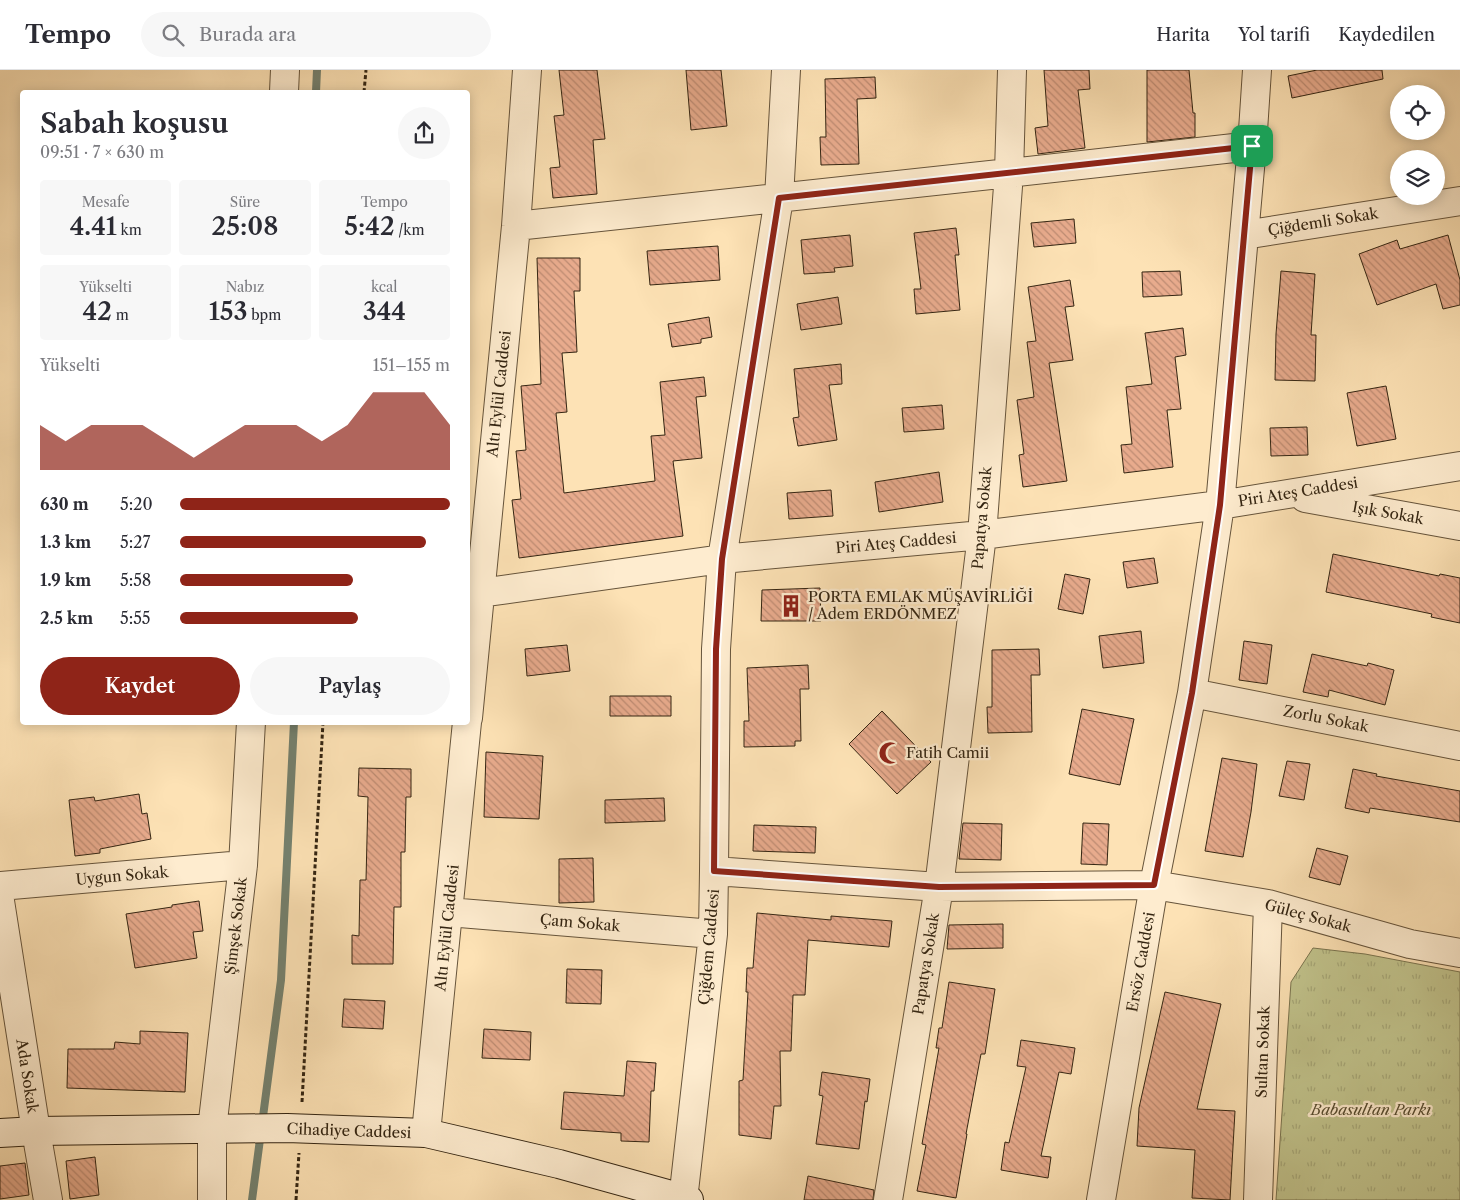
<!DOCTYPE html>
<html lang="tr">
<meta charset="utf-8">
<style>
:root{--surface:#fff;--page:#f7f7f7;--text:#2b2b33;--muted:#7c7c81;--line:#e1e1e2;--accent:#8f2418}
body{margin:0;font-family:"Libre Caslon Text",serif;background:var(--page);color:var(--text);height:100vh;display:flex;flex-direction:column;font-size:19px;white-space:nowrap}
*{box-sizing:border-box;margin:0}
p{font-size:16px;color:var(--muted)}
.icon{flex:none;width:28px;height:28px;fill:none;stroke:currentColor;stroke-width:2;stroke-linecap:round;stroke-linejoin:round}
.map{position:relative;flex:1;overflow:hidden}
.details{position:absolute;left:20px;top:20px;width:450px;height:635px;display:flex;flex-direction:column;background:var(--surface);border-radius:5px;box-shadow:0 2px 12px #0003}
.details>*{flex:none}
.tools{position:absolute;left:1390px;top:15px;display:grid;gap:10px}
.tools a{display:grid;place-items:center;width:55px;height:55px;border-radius:50%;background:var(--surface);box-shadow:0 2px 12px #0003;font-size:25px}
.pin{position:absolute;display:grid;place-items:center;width:42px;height:42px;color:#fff;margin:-21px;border-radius:10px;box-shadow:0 2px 8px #0006}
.round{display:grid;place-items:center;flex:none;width:52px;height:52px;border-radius:26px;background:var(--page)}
.summary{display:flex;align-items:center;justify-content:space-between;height:85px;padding:0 20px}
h1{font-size:28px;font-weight:600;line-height:38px}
.metrics{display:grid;grid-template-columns:repeat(3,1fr);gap:8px;height:85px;padding:5px 20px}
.metrics div{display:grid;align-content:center;border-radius:5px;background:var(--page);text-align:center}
.metrics b{font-size:25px;font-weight:600}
.metrics small{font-size:14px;font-weight:400}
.metrics p{font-size:14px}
.chart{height:140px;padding:10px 20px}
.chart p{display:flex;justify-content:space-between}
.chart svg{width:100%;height:90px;margin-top:5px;fill:var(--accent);opacity:.7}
.button{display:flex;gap:10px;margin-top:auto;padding:10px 20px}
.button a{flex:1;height:58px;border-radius:30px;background:var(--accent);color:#fff;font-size:20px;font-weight:600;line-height:58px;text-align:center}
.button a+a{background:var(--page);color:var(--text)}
ul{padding:0 20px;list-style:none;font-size:16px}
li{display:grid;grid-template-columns:80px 60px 1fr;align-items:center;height:38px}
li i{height:12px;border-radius:6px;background:var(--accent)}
header{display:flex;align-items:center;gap:30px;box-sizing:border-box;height:70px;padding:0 25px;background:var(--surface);border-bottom:1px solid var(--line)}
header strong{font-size:24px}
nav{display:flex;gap:28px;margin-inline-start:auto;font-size:18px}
.search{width:350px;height:45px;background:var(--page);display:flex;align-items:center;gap:12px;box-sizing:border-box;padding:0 18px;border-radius:28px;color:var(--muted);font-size:19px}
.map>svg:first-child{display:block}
.park{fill:url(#park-tufts);stroke:#7a744f}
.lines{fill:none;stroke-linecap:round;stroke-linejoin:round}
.stream{stroke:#74816f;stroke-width:8}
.building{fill:url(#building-back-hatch);stroke:#342512}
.street-casing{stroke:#66543b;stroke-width:30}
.secondary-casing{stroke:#342512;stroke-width:30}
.path{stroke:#342512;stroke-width:3;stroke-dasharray:4 2.5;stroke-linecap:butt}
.street{stroke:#feeccf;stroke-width:28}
.secondary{stroke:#feeccf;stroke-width:28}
.route-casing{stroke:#fff;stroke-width:10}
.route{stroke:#8f2418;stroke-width:6}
.labels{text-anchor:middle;stroke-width:4.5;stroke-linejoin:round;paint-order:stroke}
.street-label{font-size:15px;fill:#342512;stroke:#feeccf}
.poi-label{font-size:15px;fill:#342512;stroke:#feeccf;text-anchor:start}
.park-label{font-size:15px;font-style:italic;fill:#574c30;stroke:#feeccf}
</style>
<header>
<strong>Tempo</strong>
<div class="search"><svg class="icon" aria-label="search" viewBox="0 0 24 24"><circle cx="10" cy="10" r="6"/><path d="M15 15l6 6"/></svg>Burada ara</div>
<nav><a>Harita</a><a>Yol tarifi</a><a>Kaydedilen</a></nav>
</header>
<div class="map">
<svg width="1460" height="1130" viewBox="0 0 1460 1130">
<defs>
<pattern id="park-tufts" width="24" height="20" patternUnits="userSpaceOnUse" patternTransform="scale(1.25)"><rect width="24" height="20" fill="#c1c38c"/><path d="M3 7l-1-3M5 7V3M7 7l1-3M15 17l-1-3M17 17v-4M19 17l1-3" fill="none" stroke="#a6a778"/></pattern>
<pattern id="building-back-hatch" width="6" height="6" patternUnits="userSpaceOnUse" patternTransform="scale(1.25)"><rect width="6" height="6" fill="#e8ab8d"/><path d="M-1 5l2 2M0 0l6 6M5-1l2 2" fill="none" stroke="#bd8b72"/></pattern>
</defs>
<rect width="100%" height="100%" fill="#fde2b5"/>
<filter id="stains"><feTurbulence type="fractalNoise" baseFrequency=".004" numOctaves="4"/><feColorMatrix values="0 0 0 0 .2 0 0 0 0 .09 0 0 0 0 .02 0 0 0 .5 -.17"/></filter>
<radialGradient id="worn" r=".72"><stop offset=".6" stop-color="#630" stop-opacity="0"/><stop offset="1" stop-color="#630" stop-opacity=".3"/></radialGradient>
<path class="park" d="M1313 878 1365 884 1460 902V1130H1276L1291 912Z"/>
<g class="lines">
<path class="stream" d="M316 22 317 0
M252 1130 281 910 294 652"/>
</g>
<path class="building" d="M559 0H597L605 69 593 70 597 124 553 128 550 98 560 97 554 46 564 45Z
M686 0H721L727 56 691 60Z
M1044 0H1089L1090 19 1078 20 1085 78 1038 84 1035 58 1048 56Z
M1147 0H1189L1193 43H1195V67L1147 72Z
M1317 0H1382L1383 9 1292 28 1288 6Z
M875 7 876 28 857 29 859 94 821 95 820 67H826L825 9Z
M1074 149 1076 173 1034 177 1031 153Z
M956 158 959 185H955L960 240 916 244 914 219H921L914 163Z
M850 165 853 196 834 198 835 202 804 204 801 170Z
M1448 165 1460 210V235L1443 239 1436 214 1377 235 1359 184 1397 170 1400 179Z
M718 176 720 210 650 215 647 181Z
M537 188H580V221H574L577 282 562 283 567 342 556 343 564 423 655 411 651 366 665 365 660 312 704 307 706 326 696 327 702 388 673 391 683 466 519 488 512 430 521 429 516 381 526 380 521 316 541 314Z
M1180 201 1182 225 1143 227 1142 202Z
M1281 201 1315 204 1311 265H1316L1315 311 1275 310 1276 264Z
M1070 210 1074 236 1065 237 1073 290 1049 293 1067 411 1023 417 1019 385 1024 384 1017 330 1034 327 1027 272 1036 271 1028 217Z
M838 227 842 254 801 260 797 234Z
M709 247 712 267 701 269V273L672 277 668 254Z
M1183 258 1186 285 1175 287 1181 339 1167 340 1173 397 1124 403 1121 375 1132 374 1126 317 1152 314 1145 263Z
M841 294 842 314 829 315 837 370 798 376 793 348 799 347 794 299Z
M1386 316 1396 369 1357 376 1347 323Z
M942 335 944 359 904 362 902 338Z
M1307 357 1308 385 1271 386 1270 358Z
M939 402 943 432 879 442 875 412Z
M831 420 833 446 789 449 787 423Z
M1333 484 1439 506 1440 504 1460 508V553L1431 547 1432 544 1326 522Z
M1154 488 1158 513 1127 518 1123 492Z
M1065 504 1090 509 1083 544 1058 539Z
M820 518 821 551H761L762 520Z
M1141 561 1144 593 1103 598 1099 566Z
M1244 571 1272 575 1267 614 1239 610Z
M567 575 570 601 527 606 525 579Z
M1039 579 1040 605H1031L1032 662 988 663 987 637H992V580Z
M1312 584 1367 596 1368 593 1394 600 1385 635 1329 620 1328 627 1303 622Z
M808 595 809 619H800L801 671H795V676L744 677V651H749L747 598Z
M610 626H671V646H610Z
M1082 639 1134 649 1120 715 1069 704Z
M882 641 931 692 897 724 849 674Z
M486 682 543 686 539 749 484 747Z
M1222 688 1257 694 1251 742 1243 787 1205 781Z
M1287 691 1310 694 1304 730 1279 726Z
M359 698 411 699V727H406L405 782H401V837H394L393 894H352V865L359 866 360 810H366L368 727 358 726Z
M1353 699 1377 704 1376 706 1460 721V752L1370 738 1369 743 1345 738Z
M139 724 142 744 147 743 151 769 100 779V783L75 786 69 730 94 727 95 731Z
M664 728 665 751 605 753V730Z
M963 753 1002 754 1001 790 959 789Z
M1083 753 1109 754 1107 795 1081 794Z
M754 755 816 757 815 783 753 781Z
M1317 778 1348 786 1340 815 1309 807Z
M593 788 594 832 559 833V789Z
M199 831 203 861 193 862 197 888 135 898 126 844 172 837V835Z
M757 843 831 850V846L892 851 889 877 808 870 805 925H793L791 981H780L781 1036H774L771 1069 739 1065V1011L743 1010 748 922H746L747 898H753Z
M1003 854V878L947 879 949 855Z
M567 899 602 900 601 934 566 933Z
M949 912 995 919 985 984H981L966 1064H967L956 1128 917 1121 926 1075 922 1074 939 978H936L939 958H942Z
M1165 922 1221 934 1197 1039 1235 1041 1230 1130 1192 1128 1195 1080 1137 1076 1139 1038Z
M344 929 385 931 383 959 342 957Z
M484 959 531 962 530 990 482 988Z
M140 961 188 963 185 1022 67 1018 68 979H114L115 972 140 974Z
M1021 970 1075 978 1071 1004 1059 1002 1041 1086 1051 1087 1048 1108 1001 1100 1005 1072 1009 1073 1026 997 1017 996Z
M627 991 656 993 654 1021H651L649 1072 621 1071V1063L561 1059 564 1022 624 1026Z
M822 1002 870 1009 867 1032 865 1031 859 1079 816 1074 823 1026 819 1025Z
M95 1087 99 1125 70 1129 66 1091Z
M25 1093 29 1125 0 1129V1096Z
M808 1106 874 1120 873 1130H804Z"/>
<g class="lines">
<defs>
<path id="street" d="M284 22 285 0
M516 156 1009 103 1252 76
M1244 165 1460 131
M1305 428 1460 456
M480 523 722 489 982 465 1220 435 1460 396
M1192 623 1460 676
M468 648 516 156 527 0
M714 801 939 817 1154 815 1268 834 1410 874 1460 883
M0 816 243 795
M0 831 36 1061 48 1130
M448 842 713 864
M426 1063 467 652
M212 1130V1059L243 795 251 652
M683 1130 713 864 714 801 716 579 722 489 779 128 786 0
M888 1130 939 817 982 465 1009 103 1012 0
M1101 1130 1154 815 1192 623 1220 435 1252 76 1257 0
M1258 1130 1268 834"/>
<path id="secondary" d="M0 1063 36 1061 287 1058 426 1063 559 1094 689 1130"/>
</defs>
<use href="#street" class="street-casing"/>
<use href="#secondary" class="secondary-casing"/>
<path class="path" d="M364 22 366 0
M302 1032 323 652
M296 1130 299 1083"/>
<use href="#street" class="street"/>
<use href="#secondary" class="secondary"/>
</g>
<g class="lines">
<defs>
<path id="route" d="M1252 76 1220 435 1192 623 1154 815 939 817 714 801 716 579 722 489 779 128Z"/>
</defs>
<use href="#route" class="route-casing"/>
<use href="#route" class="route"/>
</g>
<defs>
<symbol id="building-bare" viewBox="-9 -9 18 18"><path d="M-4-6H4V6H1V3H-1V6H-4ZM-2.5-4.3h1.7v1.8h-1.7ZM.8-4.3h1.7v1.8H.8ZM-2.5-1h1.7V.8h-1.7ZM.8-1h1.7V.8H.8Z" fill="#8f2418" stroke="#feeccf" stroke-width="2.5" paint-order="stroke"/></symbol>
<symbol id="mosque-bare" viewBox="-9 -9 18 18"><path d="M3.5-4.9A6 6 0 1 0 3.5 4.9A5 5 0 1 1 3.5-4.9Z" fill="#8f2418" stroke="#feeccf" stroke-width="2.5" paint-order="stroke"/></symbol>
</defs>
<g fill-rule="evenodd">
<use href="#building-bare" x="775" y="520" width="32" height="32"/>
<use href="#mosque-bare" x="874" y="667" width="32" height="32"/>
</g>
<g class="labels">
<g class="street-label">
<text transform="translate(1323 152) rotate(-9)" y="5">Çiğdemli Sokak</text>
<text transform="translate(499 324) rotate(-84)" y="5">Altı Eylül Caddesi</text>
<text transform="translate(1298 422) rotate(-9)" y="5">Piri Ateş Caddesi</text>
<text transform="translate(1388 443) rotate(10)" y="5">Işık Sokak</text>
<text transform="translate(982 448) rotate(-85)" y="5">Papatya Sokak</text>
<text transform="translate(896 473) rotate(-5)" y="5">Piri Ateş Caddesi</text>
<text transform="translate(1326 649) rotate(11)" y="5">Zorlu Sokak</text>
<text transform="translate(122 806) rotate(-5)" y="5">Uygun Sokak</text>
<text transform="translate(1308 846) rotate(15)" y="5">Güleç Sokak</text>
<text transform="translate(580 853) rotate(5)" y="5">Çam Sokak</text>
<text transform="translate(236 856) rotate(-83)" y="5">Şimşek Sokak</text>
<text transform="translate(447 858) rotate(-84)" y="5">Altı Eylül Caddesi</text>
<text transform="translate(709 877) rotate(-85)" y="5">Çiğdem Caddesi</text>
<text transform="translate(1141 892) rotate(-80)" y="5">Ersöz Caddesi</text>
<text transform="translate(926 894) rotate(-81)" y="5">Papatya Sokak</text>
<text transform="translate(1263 982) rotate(-88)" y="5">Sultan Sokak</text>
<text transform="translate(27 1006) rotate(81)" y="5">Ada Sokak</text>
<text transform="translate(349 1061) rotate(2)" y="5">Cihadiye Caddesi</text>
</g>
<g class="poi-label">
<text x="808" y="532">PORTA EMLAK MÜŞAVİRLİĞİ<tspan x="808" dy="17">/ Adem ERDÖNMEZ</tspan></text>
<text x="906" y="688">Fatih Camii</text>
</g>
<g class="park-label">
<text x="1371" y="1045">Babasultan Parkı</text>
</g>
</g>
<rect width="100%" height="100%" filter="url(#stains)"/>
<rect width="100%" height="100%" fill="url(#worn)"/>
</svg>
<div class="tools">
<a><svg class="icon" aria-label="locate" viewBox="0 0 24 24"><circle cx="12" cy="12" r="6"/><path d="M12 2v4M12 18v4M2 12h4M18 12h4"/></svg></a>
<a><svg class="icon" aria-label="layers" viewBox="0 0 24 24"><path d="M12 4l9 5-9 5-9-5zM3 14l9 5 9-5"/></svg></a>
</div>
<div class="pin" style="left:1252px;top:76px;background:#1e9e55"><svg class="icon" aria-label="arrive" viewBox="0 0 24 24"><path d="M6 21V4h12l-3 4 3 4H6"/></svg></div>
<section class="details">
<div class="summary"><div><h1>Sabah koşusu</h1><p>09:51 · 7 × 630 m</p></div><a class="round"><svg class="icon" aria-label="share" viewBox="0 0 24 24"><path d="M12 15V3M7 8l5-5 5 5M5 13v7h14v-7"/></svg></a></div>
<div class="metrics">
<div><p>Mesafe</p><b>4.41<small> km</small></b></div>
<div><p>Süre</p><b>25:08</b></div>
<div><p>Tempo</p><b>5:42<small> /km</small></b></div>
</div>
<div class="metrics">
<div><p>Yükselti</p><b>42<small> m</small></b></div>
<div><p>Nabız</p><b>153<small> bpm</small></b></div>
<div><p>kcal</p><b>344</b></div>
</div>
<div class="chart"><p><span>Yükselti</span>151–155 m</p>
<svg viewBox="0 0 160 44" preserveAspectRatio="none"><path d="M0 44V22L10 30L20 22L30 22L40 22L50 30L60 38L70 30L80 22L90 22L100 22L110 30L120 22L130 6L140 6L150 6L160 22V44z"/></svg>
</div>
<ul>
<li><b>630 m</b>5:20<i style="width:100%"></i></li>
<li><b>1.3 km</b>5:27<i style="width:91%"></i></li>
<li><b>1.9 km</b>5:58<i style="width:64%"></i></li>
<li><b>2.5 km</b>5:55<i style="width:66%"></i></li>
</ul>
<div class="button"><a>Kaydet</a><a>Paylaş</a></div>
</section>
</div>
